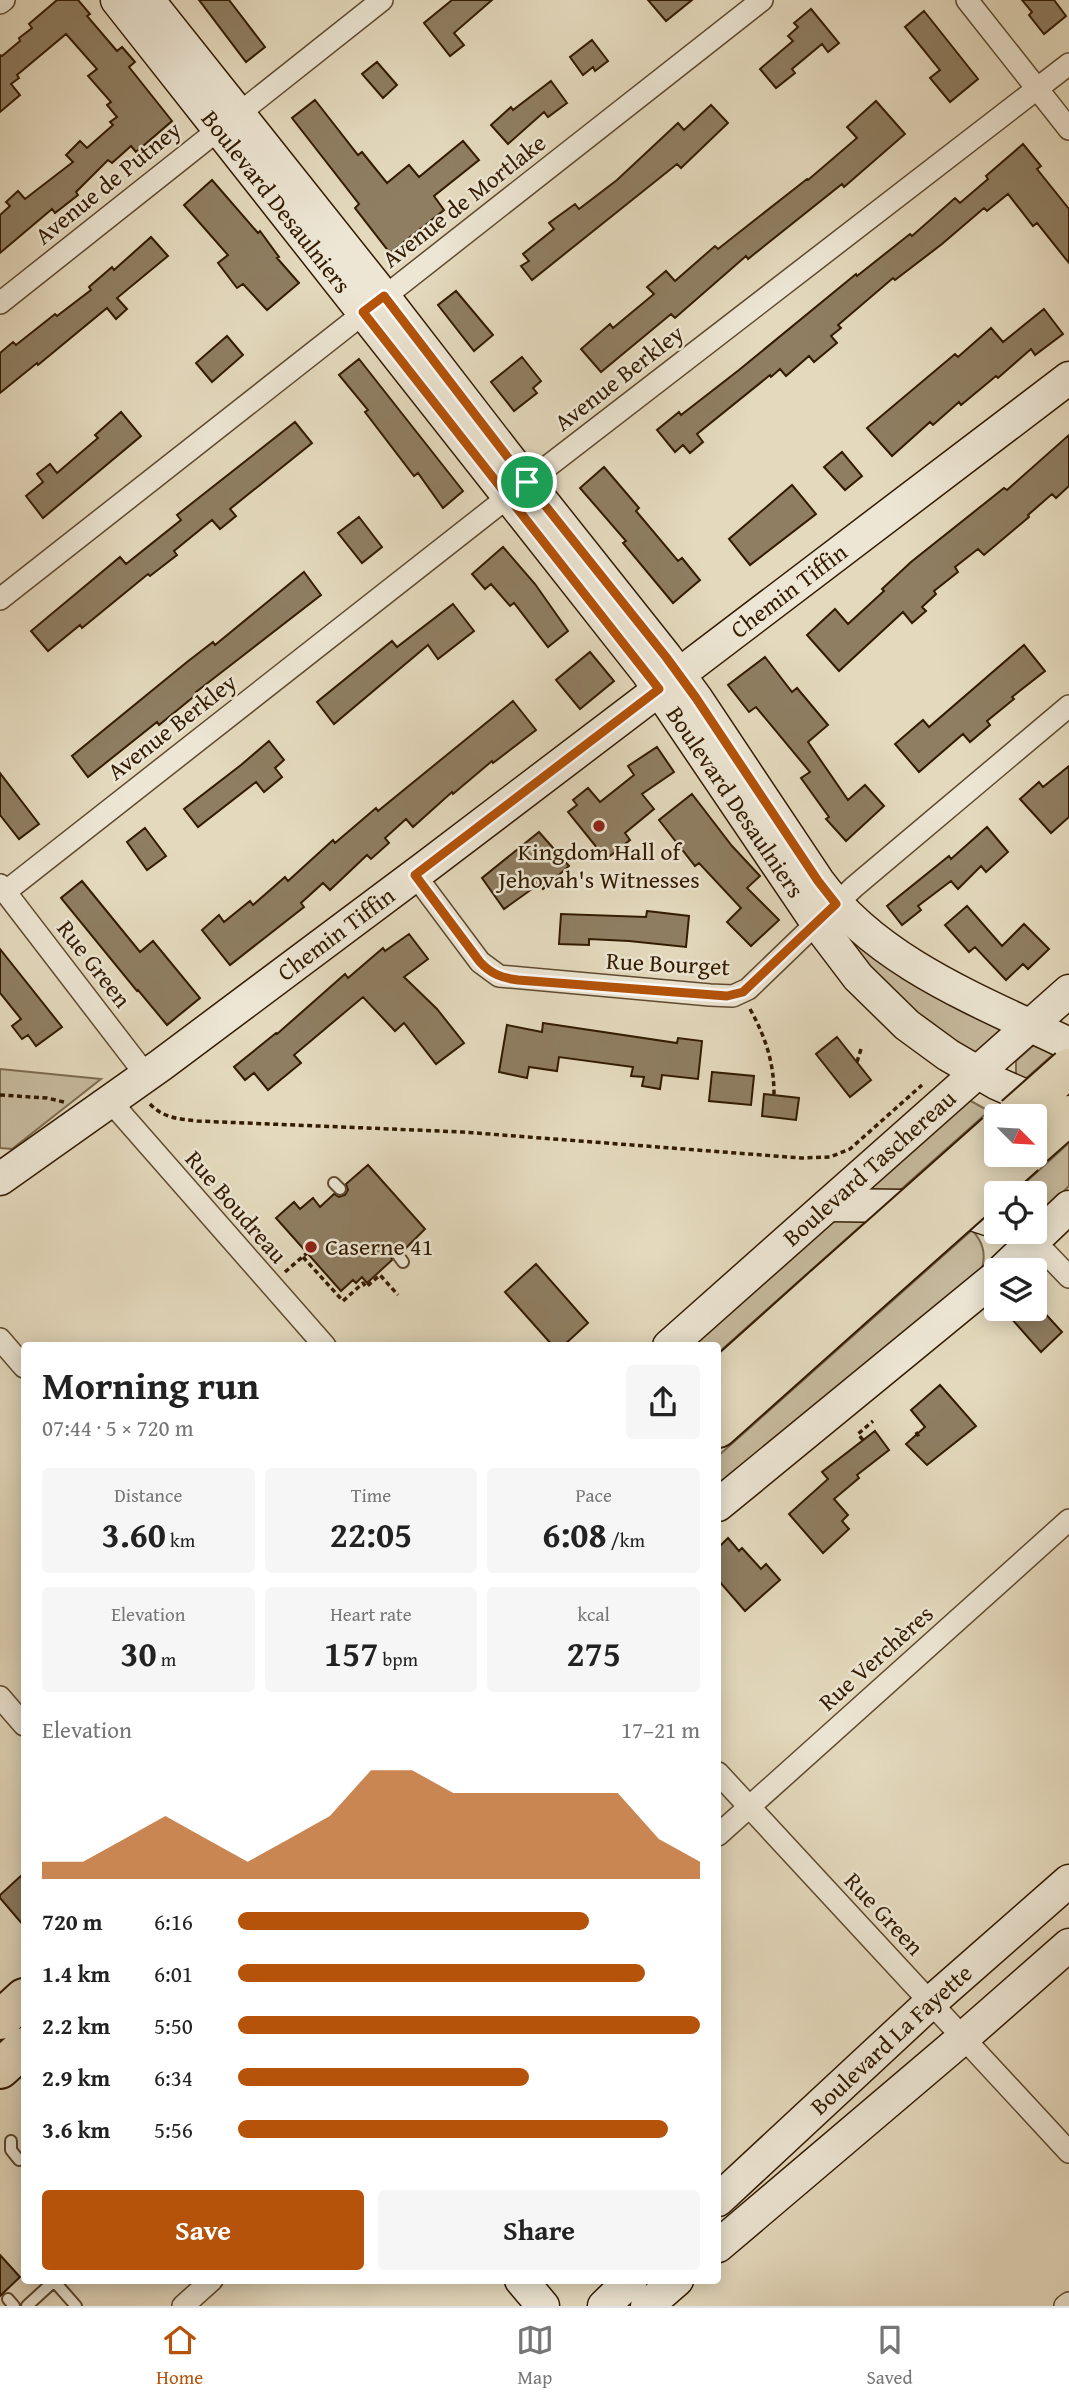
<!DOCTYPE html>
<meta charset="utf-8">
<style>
:root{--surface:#fff;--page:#f6f6f6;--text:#222;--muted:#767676;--line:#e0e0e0;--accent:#b45309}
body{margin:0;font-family:"Gentium Book Plus",serif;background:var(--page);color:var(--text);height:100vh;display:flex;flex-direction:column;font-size:26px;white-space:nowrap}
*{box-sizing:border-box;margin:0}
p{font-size:23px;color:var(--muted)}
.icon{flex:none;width:38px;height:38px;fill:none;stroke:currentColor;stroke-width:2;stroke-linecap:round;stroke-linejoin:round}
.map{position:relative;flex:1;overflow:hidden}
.panel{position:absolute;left:21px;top:1342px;width:700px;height:942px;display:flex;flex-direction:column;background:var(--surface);border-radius:7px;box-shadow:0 4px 18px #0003}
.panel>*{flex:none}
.needle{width:46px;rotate:114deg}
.fabs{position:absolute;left:984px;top:1104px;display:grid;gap:14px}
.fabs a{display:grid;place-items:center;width:63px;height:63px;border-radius:7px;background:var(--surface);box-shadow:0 4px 18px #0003;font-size:35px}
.pin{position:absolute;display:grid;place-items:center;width:60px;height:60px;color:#fff;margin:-30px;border:4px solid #fff;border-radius:50%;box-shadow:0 2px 7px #0007}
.round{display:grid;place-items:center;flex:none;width:74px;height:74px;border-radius:7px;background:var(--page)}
.overview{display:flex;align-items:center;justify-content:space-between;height:119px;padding:0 21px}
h1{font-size:38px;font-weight:600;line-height:52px}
.metrics{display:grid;grid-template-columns:repeat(3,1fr);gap:10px;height:119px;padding:7px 21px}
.metrics div{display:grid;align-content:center;border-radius:7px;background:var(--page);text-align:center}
.metrics b{font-size:35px;font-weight:600}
.metrics small{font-size:19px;font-weight:400}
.metrics p{font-size:19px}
.chart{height:196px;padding:14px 21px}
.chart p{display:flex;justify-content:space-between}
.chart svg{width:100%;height:126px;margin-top:7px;fill:var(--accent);opacity:.7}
.button{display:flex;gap:14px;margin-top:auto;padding:14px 21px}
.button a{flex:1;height:80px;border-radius:7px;background:var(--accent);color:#fff;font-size:28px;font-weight:600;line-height:80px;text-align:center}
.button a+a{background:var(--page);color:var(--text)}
ul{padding:0 21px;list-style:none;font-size:23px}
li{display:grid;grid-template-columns:112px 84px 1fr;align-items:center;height:52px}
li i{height:18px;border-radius:9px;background:var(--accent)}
.tab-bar{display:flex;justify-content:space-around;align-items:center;height:98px;border-top:2px solid var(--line);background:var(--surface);font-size:19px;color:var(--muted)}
.tab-bar a{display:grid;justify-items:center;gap:4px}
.tab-bar .active{color:var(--accent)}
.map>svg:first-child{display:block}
.green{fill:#c6b99d;stroke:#7c6a4e;stroke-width:2}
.building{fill:#8f7e62;stroke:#331b00;stroke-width:2}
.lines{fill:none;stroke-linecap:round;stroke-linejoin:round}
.lane-casing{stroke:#5f4a2f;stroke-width:14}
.street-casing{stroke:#5f4a2f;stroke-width:24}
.secondary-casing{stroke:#331b00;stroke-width:35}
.highway-casing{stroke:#331b00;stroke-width:42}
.path{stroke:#331b00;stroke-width:3.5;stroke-dasharray:5 3.5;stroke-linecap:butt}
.lane{stroke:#ede6d4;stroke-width:10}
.street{stroke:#ede6d4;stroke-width:21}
.secondary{stroke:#ede6d4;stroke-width:32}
.highway{stroke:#e4d9bd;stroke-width:38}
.highway-bridge-casing{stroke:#331b00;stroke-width:42;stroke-linecap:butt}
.highway-bridge{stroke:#e4d9bd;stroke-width:38}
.route-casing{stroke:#fff;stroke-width:14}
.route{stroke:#b45309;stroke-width:9}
.poi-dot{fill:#8f2418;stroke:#ede6d4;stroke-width:2.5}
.labels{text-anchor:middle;stroke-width:5;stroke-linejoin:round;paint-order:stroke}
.street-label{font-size:24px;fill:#331b00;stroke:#ede6d4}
.poi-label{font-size:24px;fill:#331b00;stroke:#ede6d4}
</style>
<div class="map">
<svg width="1069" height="2306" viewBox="0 0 1069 2306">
<rect width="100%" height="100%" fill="#e4d9bd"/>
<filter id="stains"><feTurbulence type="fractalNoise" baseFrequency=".00286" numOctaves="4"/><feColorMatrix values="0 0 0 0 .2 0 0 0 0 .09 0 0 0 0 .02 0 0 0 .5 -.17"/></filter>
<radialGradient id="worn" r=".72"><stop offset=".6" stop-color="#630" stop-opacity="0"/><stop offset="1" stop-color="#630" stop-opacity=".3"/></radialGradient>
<path class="green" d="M847 933 1006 1025 971 1057 924 1025 842 938Z
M1035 1044 1058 1050 1022 1082 1016 1074V1061Z
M0 1069 101 1079 12 1149 0 1148Z
M969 1100 989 1111 898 1192 866 1191Z
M1069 1143V1186L1034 1221V1194H1013Z
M872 1216 718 1353V1346H687L828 1220Z
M972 1230C983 1242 986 1253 982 1269L718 1490V1456Z"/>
<path class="building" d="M57 0H78L90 14 87 16 117 51 122 47 135 62 129 67 172 121 136 152 131 146 112 163 108 160 76 192 78 195 55 213 52 209 0 253V215L10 206 6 202 18 191 25 199 73 162 66 155 80 141 87 148 113 125 110 122 117 117 107 105 111 102 88 76 97 69 66 34 17 75 19 78 11 84 20 95 0 112V55L2 56 20 41 19 38 32 28 29 24Z
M199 0H229L265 47 246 62Z
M452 0H492L454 33 464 45 450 56 424 23Z
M648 0H692L666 21Z
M1022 0H1054L1066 16 1044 34 1029 15 1032 12Z
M811 9 839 43 828 52 822 44 792 69 795 73 776 88 760 69 793 41 788 36 798 27 794 23Z
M924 11 978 79 950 102 930 78 940 70 905 27Z
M592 40 608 61 595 71 593 67 583 75 570 57Z
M377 62 397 85 383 98 362 74Z
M551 81 567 103 548 117 544 112 508 144 491 125 511 107 513 110Z
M315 100 358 155 362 152 387 183 409 165 419 177 463 141 479 160 434 196 444 210 390 253 355 208 359 204 292 118Z
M876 101 905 134 844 187 842 184 748 259 746 256 675 318 671 314 601 372 581 349 610 324 613 328 654 294 647 287 666 271 675 281 715 246 718 249 807 179 808 180 857 138 847 127Z
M711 105 728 123 681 168 677 164 532 280 521 266 529 261 523 254 554 229 549 223 575 204 579 209 617 180 678 123 684 130Z
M1023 144 1041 166 1037 169 1069 209V263L1037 223 1033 226 1008 194 987 211 984 208 942 244 895 280 893 278 838 325 841 328 831 336 837 343 814 362 809 356 786 376 780 369 771 377 770 375 697 434 703 442 690 453 683 445 675 452 657 430 679 412 681 415 739 370 856 274 857 276 910 234 912 236 955 198 960 203 988 179 986 176Z
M212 180 258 233 260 231 279 257 277 258 299 283 267 310 243 284 237 288 218 263 228 255 184 205Z
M151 237 168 256 117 298 127 309 116 319 107 308 38 365 37 363 0 393V353L13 342 16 345 55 314 57 316 91 290 89 287 112 267 114 270Z
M456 291 493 335 474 351 438 305Z
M1044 309 1063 334 1035 355 1031 349 998 378 996 376 961 405 959 402 933 425 930 422 892 456 867 428 955 354 958 357 991 328 1003 342Z
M227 336 243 355 212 382 196 363Z
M522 357 541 381 533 388 537 393 514 411 491 382Z
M359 359 463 491 443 508 418 473 414 476 365 412 368 410 339 375Z
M121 412 141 436 43 518 26 496 43 482 37 474 50 464 57 473 98 438 95 435Z
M295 422 312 443 230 509 236 516 220 529 212 520 174 551 177 555 150 576 148 574 82 628 80 625 48 651 31 631 120 557 126 564 181 520 177 515Z
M1069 435V486L1056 498 1052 494 1028 515 1029 517 984 555 978 549 955 567 958 572 934 591 936 594 922 607 926 611 912 623 903 612 839 671 807 635 835 609 848 624 884 591 882 589 911 562 1004 488 1007 490Z
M842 452 862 476 845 490 824 467Z
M604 467 639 508 636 511 678 561 682 558 700 580 673 603 623 543 626 541 580 488Z
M792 485 816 514 750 565 729 539Z
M359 517 382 547 362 563 338 533Z
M503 547 535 584 568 631 548 647 514 603 510 606 491 584 485 589 472 574Z
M304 572 321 595 196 692 197 694 159 725 157 722 88 777 72 756 187 662 213 642 215 645Z
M453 604 474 631 438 659 428 645 334 724 317 702 392 641 397 647Z
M1024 645 1045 671 1012 697 1014 699 987 721 990 725 970 742 963 734 919 772 895 744 923 720 929 727Z
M590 652 614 681 580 709 556 680Z
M765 657 792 692 797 688 828 725 808 742 848 800 865 785 884 806 846 841 826 819 829 817 801 778 810 772 756 707 749 712 728 685Z
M513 701 536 730 493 763 492 761 453 794 452 792 413 827 406 819 385 838 389 843 371 859 367 855 330 890 323 883 301 903 304 907 230 965 202 930 219 915 224 922 250 901 253 905 285 877 288 881 333 840 335 843 376 808 378 811Z
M269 741 284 760 275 768 282 777 264 792 256 782 198 827 184 809 241 765Z
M657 747 674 772 642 794 654 809 625 833 630 840 606 859 568 812 577 805 573 800 588 788 600 802 634 775 628 766Z
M1069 766V817L1051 833 1020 799 1039 782 1043 787Z
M0 773 39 824 19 839 0 815Z
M692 794 732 846 760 876 747 888 779 920 751 946 727 922 741 908 699 863 695 866 659 820Z
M987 827 1008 852 986 872 981 866 958 889 951 881 918 906 921 910 902 925 887 906 949 856 951 859Z
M145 828 166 856 147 870 127 842Z
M539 832 569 866 543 889 539 884 504 909 482 878Z
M82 881 140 952 153 941 200 998 167 1025 138 990 137 991 61 898Z
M967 906 1002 946 1024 924 1049 949 1028 969 1023 964 1006 980 975 947 969 952 945 925Z
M647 911 689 916 686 947 629 941 589 939V945L559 944 561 914 646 917Z
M409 934 428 959 404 977 437 1009 464 1043 436 1064 404 1023 395 1031 363 997 294 1055 301 1063 268 1090 254 1073 245 1080 234 1067 276 1033 277 1034 345 974 348 978 383 948 385 951Z
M0 949 62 1027 36 1046 28 1035 22 1039 12 1026 21 1019 0 993Z
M543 1023 677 1043 678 1038 702 1041 698 1079 662 1075 660 1089 642 1086 644 1077 631 1076 633 1067 559 1057 557 1071 529 1067 527 1078 499 1072 507 1025 542 1032Z
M837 1037 871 1080 850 1097 816 1054Z
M712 1072 754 1076 751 1105 709 1101Z
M764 1094 799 1098 796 1120 762 1116Z
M368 1165 425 1229 404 1250 398 1247 393 1249 390 1255 392 1260 367 1283 362 1277 356 1283 353 1280 341 1291 276 1218 294 1202 300 1209 313 1198 320 1207 334 1194 339 1197 345 1195 348 1190 346 1184Z
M536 1264 588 1323 563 1346H553L505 1292Z
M1003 1309H1041L1062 1332 1041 1352Z
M940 1385 976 1426 927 1465 906 1444 925 1427 911 1410Z
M875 1431 889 1450 857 1475 859 1478 834 1499 848 1515 842 1521 849 1529 823 1553 789 1514 828 1479 822 1472Z
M728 1538 739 1551 742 1548 761 1569 766 1564 780 1580 745 1611 718 1580V1548Z
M24 1873V1926L0 1898V1895Z
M0 2255 20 2277 0 2296Z"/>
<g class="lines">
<defs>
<path id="lane" d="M334 1183 340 1189
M398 1255 403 1262
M11 2141V2150L19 2160
M8 2299 14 2306
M27 2306 54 2281 76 2306"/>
<path id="street" d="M967 0 1069 129
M0 3 4 0
M0 303 382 0
M0 599 762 0
M415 875 480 962 499 976 710 995 733 996 748 989 854 887 1069 706
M0 885 146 1075
M5 892 508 497 1069 64
M110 1101 325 1346
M1032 1243 1047 1254 1069 1277
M0 1339 24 1367
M0 1697 24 1725
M718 1773 1069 2152
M718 1835 1069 1520
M183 2306 212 2280
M1065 2306 1069 2303"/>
<g id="secondary">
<path id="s1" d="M117 0 647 672 817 923 858 977 907 1025 948 1055 996 1083 1051 1107"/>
<path d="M148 0 374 284 527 482 666 657 696 698 818 881C878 963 980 1001 1069 1044"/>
<path id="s2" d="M0 1179 161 1065 427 866 1069 378"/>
<path d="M828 1205 905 1206 975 1215 996 1222"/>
<path d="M1003 1270 1069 1207"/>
<path id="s3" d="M669 1346 1069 991"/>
<path d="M718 1505 996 1277"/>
<path id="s4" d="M718 2200 930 2003 1069 1881"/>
<path d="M718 2246 963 2038 1069 1945"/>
<path d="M521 2280 543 2306"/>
<path d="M604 2306 631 2280"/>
<path d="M647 2306 677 2280"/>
</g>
<path id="highway" d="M718 1381 824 1286
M718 1428 848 1312
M0 2020 24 1998
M0 2069 24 2047"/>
</defs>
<use href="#lane" class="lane-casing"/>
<use href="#street" class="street-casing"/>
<use href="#secondary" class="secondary-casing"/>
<use href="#highway" class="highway-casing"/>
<path class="path" d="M750 1009C765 1036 774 1062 774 1094
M857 1062 861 1049
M0 1095 47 1098 64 1102
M150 1104C163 1118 179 1119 197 1121L463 1132 801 1158 830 1157 850 1149 922 1085
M303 1257 343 1301 363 1283 366 1287 380 1275 398 1295
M285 1272 307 1253
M916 1432 919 1437
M863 1440 858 1434 873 1421"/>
<use href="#lane" class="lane"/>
<use href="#street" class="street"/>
<use href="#secondary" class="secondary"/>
<use href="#highway" class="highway"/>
<defs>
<path id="highway-bridge" d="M1015 1116 1069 1068
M1034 1146 1069 1115
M824 1286 996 1133
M848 1312 1025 1155"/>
</defs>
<use href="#highway-bridge" class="highway-bridge-casing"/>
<use href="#highway-bridge" class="highway-bridge"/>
</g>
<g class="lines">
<defs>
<path id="route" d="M384 296 536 494 666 657 696 698 818 881 836 904 743 992 727 996 518 980C502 978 491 974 480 962L415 875 659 689 363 312Z"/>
</defs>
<use href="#route" class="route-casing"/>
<use href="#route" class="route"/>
</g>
<g class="poi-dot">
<circle cx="599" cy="826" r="7"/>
<circle cx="311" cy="1247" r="7"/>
</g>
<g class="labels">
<g class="street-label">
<text transform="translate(108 183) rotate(-39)" y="8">Avenue de Putney</text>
<text transform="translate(464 201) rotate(-38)" y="8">Avenue de Mortlake</text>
<text dy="8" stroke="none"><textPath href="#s1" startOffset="257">Boulevard Desaulniers</textPath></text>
<text transform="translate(619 378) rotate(-38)" y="8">Avenue Berkley</text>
<text dy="8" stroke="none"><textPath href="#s2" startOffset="984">Chemin Tiffin</textPath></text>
<text transform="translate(172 727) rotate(-38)" y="8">Avenue Berkley</text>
<text dy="8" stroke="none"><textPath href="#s1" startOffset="1013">Boulevard Desaulniers</textPath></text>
<text dy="8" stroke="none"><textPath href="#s2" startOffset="416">Chemin Tiffin</textPath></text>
<text transform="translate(94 964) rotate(52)" y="8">Rue Green</text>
<text transform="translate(668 964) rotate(3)" y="8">Rue Bourget</text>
<text dy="8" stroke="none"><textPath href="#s3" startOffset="268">Boulevard Taschereau</textPath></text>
<text transform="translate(236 1207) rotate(49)" y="8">Rue Boudreau</text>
<text transform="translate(876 1658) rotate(-42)" y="8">Rue Verchères</text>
<text transform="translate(884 1914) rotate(47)" y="8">Rue Green</text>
<text dy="8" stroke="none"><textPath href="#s4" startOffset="236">Boulevard La Fayette</textPath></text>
</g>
<g class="poi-label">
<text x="599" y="860">Kingdom Hall of<tspan x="599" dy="28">Jehovah's Witnesses</tspan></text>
<text x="325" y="1255" text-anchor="start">Caserne 41</text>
</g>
</g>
<rect width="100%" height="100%" filter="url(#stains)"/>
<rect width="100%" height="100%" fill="url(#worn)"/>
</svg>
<div class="fabs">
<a><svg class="needle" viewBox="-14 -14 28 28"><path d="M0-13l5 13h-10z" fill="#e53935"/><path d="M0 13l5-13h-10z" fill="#767676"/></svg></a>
<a><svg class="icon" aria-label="locate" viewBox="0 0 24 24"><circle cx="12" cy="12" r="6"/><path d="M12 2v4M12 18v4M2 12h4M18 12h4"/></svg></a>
<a><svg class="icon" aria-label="layers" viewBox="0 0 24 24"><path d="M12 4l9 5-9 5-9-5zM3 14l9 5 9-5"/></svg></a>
</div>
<div class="pin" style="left:527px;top:482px;background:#1e9e55"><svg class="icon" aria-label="arrive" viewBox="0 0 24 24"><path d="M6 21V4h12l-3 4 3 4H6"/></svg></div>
<section class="panel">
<div class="overview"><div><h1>Morning run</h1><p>07:44 · 5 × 720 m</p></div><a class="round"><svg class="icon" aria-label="share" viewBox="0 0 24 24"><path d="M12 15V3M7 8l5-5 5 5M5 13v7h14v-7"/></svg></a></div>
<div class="metrics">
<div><p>Distance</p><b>3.60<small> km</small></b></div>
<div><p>Time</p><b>22:05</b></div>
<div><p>Pace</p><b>6:08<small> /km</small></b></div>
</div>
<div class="metrics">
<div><p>Elevation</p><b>30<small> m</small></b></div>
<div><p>Heart rate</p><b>157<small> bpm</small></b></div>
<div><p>kcal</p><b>275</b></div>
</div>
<div class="chart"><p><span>Elevation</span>17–21 m</p>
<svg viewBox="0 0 160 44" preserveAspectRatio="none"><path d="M0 44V38L10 38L20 30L30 22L40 30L50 38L60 30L70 22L80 6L90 6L100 14L110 14L120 14L130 14L140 14L150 30L160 38V44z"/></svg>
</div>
<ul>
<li><b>720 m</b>6:16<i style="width:76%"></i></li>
<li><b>1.4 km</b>6:01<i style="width:88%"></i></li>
<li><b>2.2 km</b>5:50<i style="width:100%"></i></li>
<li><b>2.9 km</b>6:34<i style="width:63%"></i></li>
<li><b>3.6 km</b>5:56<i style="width:93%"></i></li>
</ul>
<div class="button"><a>Save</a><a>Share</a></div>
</section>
</div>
<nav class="tab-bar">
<a class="active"><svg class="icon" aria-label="home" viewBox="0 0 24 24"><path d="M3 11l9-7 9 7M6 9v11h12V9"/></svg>Home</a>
<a><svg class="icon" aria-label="map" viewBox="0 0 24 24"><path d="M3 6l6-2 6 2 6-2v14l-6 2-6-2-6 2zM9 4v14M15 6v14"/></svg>Map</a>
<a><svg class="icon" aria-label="saved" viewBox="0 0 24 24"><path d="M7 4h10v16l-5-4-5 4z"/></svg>Saved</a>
</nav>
